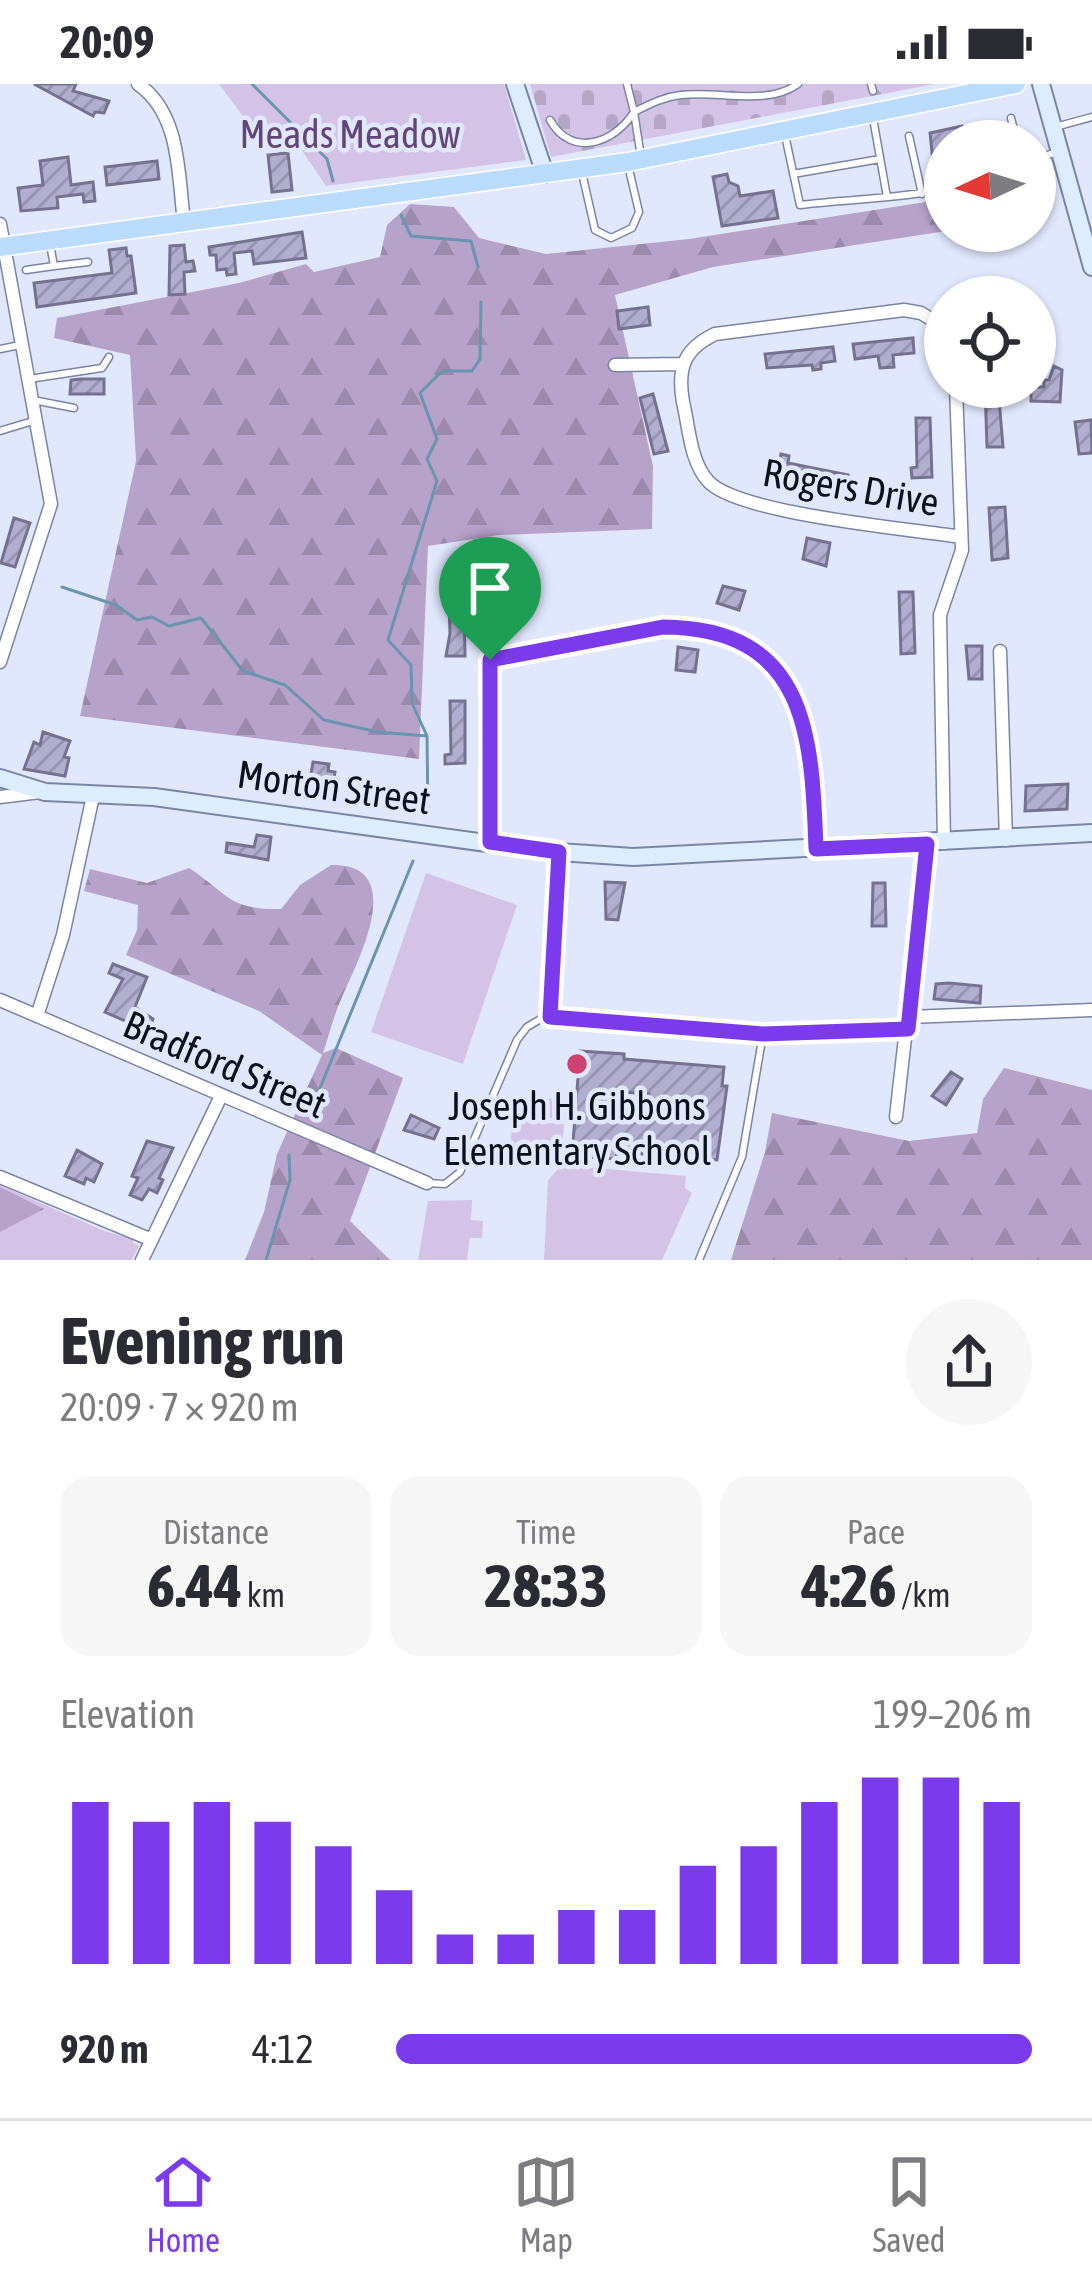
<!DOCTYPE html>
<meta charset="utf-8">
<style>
:root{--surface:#fff;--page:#f7f7f7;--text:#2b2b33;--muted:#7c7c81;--line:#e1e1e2;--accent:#7c3aed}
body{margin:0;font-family:"Asap Condensed",sans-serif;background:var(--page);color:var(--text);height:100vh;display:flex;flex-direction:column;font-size:45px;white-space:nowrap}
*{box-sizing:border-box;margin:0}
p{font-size:39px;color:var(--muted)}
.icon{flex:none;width:66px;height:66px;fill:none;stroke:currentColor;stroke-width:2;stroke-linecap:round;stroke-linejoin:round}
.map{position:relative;height:1176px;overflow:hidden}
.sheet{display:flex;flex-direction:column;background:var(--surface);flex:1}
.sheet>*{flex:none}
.needle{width:78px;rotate:266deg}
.controls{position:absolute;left:924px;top:36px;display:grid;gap:24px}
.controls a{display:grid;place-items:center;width:132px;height:132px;border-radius:50%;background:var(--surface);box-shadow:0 3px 9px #0004;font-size:60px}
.pin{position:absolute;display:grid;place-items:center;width:102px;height:102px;color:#fff;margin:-123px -51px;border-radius:50% 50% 50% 0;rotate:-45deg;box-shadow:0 0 12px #0007}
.pin .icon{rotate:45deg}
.round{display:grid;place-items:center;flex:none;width:126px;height:126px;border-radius:63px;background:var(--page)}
.summary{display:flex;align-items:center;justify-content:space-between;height:204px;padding:0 60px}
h1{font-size:66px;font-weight:700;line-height:90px}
.metrics{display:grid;grid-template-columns:repeat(3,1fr);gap:18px;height:204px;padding:12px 60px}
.metrics div{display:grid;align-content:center;border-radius:30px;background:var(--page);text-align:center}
.metrics b{font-size:60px;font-weight:700}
.metrics small{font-size:33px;font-weight:400}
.metrics p{font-size:33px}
.chart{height:336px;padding:24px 60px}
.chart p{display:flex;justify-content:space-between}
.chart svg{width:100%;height:216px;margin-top:12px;stroke:var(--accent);stroke-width:6}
ul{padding:0 60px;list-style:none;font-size:39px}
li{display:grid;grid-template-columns:192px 144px 1fr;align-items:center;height:90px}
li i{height:30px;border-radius:15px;background:var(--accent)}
.status{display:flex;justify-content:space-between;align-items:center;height:84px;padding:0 60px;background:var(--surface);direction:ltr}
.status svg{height:33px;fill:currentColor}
.tabs{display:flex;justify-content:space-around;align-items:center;height:168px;border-top:3px solid var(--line);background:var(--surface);font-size:33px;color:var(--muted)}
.tabs a{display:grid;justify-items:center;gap:6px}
.tabs .selected{color:var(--accent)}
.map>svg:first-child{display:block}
.green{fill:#d5c2e7}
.forest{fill:url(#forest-firs)}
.cemetery{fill:url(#cemetery-stones)}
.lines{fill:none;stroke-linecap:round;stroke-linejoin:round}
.stream{stroke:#6996ae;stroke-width:3}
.building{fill:url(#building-hatch);stroke:#757291;stroke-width:3;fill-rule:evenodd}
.lane-casing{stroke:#7a85a3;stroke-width:9}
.street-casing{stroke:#7a85a3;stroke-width:15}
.secondary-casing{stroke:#7a85a3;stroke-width:20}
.primary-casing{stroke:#fff;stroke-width:21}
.lane{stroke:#fff;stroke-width:6}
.street{stroke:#fff;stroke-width:12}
.secondary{stroke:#ddedff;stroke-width:16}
.primary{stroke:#bcdcfe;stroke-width:18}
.route-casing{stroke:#fff;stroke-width:24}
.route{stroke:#7c3aed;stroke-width:15}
.poi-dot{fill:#d0426e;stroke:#e1e8fd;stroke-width:4.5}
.labels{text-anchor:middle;stroke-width:9;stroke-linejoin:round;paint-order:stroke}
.park-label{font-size:39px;fill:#63457a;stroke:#e1e8fd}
.street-label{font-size:39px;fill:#0c101b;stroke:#e1e8fd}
.poi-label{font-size:39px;fill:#0c101b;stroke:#e1e8fd}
</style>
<div class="status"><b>20:09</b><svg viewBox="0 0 49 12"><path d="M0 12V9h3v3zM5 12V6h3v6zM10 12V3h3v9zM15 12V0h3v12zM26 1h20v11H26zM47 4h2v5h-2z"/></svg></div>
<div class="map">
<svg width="1092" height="1176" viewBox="0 0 1092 1176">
<defs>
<pattern id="forest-firs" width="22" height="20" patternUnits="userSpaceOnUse" patternTransform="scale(3)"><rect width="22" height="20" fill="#b7a2ca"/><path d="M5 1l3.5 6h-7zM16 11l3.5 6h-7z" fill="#9c8aad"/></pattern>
<pattern id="cemetery-stones" width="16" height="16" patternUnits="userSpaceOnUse" patternTransform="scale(3)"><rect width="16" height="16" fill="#d5c2e7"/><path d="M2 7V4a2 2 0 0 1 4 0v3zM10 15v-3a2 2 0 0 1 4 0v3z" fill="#b6a6c6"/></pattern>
<pattern id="building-hatch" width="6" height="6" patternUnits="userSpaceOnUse" patternTransform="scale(3)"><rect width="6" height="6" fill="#b2aed0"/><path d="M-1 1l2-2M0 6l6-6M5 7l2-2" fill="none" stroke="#9895b2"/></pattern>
</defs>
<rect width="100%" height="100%" fill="#e1e8fd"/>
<path class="green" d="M219 0H504L526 76 326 102 289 47 256 50Z
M426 789 517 821 463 980 371 948Z
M514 1012 566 1016 565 1035 513 1031Z
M512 1036 564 1040 561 1078 510 1074Z
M562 1081 686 1092 685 1104 692 1109 662 1176H544L548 1096Z
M0 1101 104 1147 134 1155 133 1159 139 1162 132 1176H0Z
M472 1116 471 1136 483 1137 482 1154H470L467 1176H418L428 1117Z"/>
<path class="forest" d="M945 115 946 147 713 183 615 211 653 382 652 445 499 451 428 462 419 675 80 632 136 377 130 271 54 254 57 234 239 199 306 180 314 188 380 173 387 141 410 120 454 123 479 154 546 170 689 155Z
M331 781C410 779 357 879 342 913 334 931 329 951 323 969L336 964 403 994 350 1137 390 1176H245L264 1128 277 1070 322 971 259 927 126 871 137 846 138 821 84 807 90 785 147 799 189 784C229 810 228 826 281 825L300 801Z
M1004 984 1092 1006V1176H731L765 1068 772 1029 909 1057 977 1049 983 1015Z
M0 1103 44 1125 0 1148Z"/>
<path class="cemetery" d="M530 0H935L551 73Z"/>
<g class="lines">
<path class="stream" d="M252 0 327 75 333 97
M401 131 411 152 471 157 478 183
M62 503 116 521 137 536 152 533 169 542 201 534 243 587 285 601 324 636 378 648 427 652
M428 732 427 652 412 619 411 581 388 556 437 397 427 375 437 355 420 309 442 287H472L480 275 481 218
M309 1031 413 777
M266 1176 290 1096 289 1071"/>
</g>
<path class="building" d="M34 0H76L73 7 109 17 104 29 95 28 93 32Z
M962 42 963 47 982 43 984 57H945V85L934 87 930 49Z
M288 69 292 106 272 108 268 71Z
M68 73 71 101 93 98 95 117 84 118 83 110 57 113 58 124 21 127 18 104 43 101 40 77Z
M157 77 159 95 107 101 105 83Z
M727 90 729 98 738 102 740 112 773 107 778 134 722 142 713 93Z
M302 148 306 174 254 180 252 167 234 169 236 190 227 191 226 185 217 186 216 171H210L209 163Z
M184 161 186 178 193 177 195 187 184 188 185 210 169 211 170 162Z
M126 164 127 172H131L136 209 37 223 34 199 112 189 109 166Z
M648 223 650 241 619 245 617 227Z
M913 254 914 269 893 271 894 283 880 284 878 272 855 275 853 260Z
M833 263 835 277 821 279V285L813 286 812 281 767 284 765 270Z
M1054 282 1062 286 1060 318 1031 317V303H1044V296H1049Z
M81 295H104V310H70L71 296Z
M985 303H998L1003 363H987Z
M653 310 668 367 654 370 640 314Z
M916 334H930L932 393 912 394 911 384 917 383Z
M1091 336 1092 369 1079 370 1075 338Z
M781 370 789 372 788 379 848 391 845 406 800 390 799 397 776 392Z
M1005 423 1008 474 992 476 989 424Z
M14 434 30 439 15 483 1 479Z
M807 454 830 459 826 482 803 475Z
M723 502 745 507 739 526 717 519Z
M899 508H913L915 569 901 570Z
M445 510H464L465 572H446L450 549 449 520H445Z
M966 562H982V595H969Z
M678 563 698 566 695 588 676 586Z
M450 617H465V679L445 680V671L451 670Z
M43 648 70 657 64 673 69 674 65 692 24 685 34 658 40 661Z
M313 678 329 680 328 687 335 688 332 707 326 706 325 710 308 708Z
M1068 700 1067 725 1025 727 1026 702Z
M257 751 271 753 268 776 226 768 227 759 254 763Z
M605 798 625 799 618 836 606 835Z
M873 799H885L886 842H872Z
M113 880 147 893 135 923 153 935 146 953 132 947 134 941 105 928 123 895 109 889Z
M949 899 981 902 980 919 934 915 936 900Z
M580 967 624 970V975L724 983 722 1002H727L717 1076 617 1068 616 1075 572 1072ZM622 1008 649 1010 647 1038 619 1036Z
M951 988 962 995 946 1021 932 1012Z
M411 1031 439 1044 434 1055 404 1046Z
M147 1057 173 1064 159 1094 163 1096 157 1109 149 1105 142 1116 130 1111 138 1094 132 1092Z
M77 1066 102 1080 94 1098 86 1094 84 1100 65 1092Z"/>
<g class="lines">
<defs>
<path id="lane" d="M627 0 634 28C650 20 663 13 681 11 719 6 765 23 798 0
M871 0 873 7
M873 34 887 113
M1011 34 1017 57
M550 36C571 74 614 60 634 28L641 73
M1055 43 1092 33
M785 51 800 121C849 115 897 115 945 105
M909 52 922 110
M1035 74 1055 69
M582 89 595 146 611 154 632 144 639 128 628 81
M793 90 880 75
M54 182 88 178
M26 186 54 182 50 160
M0 265 20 261
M29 295 102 284 109 273
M33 316 74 324
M0 347 33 337
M550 933 558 769
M427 1099 445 1100 460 1088 517 956 527 943 544 933 763 950 904 945
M699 1176 742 1073 763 950"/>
<path id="street" d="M138 0C181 30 178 91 184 138
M0 140 51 420 0 578
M945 244 921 229 904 226 715 250C684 265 677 284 683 318 689 343 690 377 708 397 737 430 911 445 961 453
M615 281 682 280
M1000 567 1006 756
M490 576C590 555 753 496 802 627 818 669 815 721 816 765
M0 713 40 708
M490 758V510L495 487 506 468
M944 759 940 531 962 466 956 303
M0 916 427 1099
M37 932 63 851 93 712
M909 933 1092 926
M896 1033 927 760
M0 1093 152 1156
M142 1176 221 1012"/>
<path id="secondary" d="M515 0 545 90
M1041 0 1092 183
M0 694 45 708 154 713 544 767 633 773 1092 749"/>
<path id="primary" d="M0 163 628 78 1016 0"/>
</defs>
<use href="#lane" class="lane-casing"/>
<use href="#street" class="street-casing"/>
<use href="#secondary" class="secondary-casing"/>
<use href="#primary" class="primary-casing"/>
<use href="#lane" class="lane"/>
<use href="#street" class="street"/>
<use href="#secondary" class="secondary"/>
<use href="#primary" class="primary"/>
</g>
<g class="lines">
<defs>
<path id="route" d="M663 543C807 544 812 650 816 765L927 760 908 945 763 950 550 933 559 768 490 758V576Z"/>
</defs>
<use href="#route" class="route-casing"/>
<use href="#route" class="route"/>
</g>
<circle class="poi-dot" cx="577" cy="980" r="12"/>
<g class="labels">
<g class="park-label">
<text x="350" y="64">Meads Meadow</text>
</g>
<g class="street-label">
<text transform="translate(851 403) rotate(10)" y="14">Rogers Drive</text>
<text transform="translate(334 703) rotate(8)" y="14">Morton Street</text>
<text transform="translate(225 980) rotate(23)" y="14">Bradford Street</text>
</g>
<g class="poi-label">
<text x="577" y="1036">Joseph H. Gibbons<tspan x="577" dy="45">Elementary School</tspan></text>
</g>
</g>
</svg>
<div class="controls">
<a><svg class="needle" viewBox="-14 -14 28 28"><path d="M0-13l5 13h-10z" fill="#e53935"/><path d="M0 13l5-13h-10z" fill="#7c7c81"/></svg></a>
<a><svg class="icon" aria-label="locate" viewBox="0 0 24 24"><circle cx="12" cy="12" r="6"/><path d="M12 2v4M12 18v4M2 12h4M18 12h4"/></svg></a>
</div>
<div class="pin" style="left:490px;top:576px;background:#1e9e55"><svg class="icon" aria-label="arrive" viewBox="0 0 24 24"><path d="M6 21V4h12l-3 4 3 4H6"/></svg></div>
</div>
<section class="sheet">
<div class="summary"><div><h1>Evening run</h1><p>20:09 · 7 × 920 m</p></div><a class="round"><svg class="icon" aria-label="share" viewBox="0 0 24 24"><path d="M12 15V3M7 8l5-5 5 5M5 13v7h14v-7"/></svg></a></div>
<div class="metrics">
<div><p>Distance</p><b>6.44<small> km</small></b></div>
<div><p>Time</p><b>28:33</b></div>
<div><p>Pace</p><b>4:26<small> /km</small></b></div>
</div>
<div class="chart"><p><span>Elevation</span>199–206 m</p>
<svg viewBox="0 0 160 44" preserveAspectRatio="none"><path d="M5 44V11M15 44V15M25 44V11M35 44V15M45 44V20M55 44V29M65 44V38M75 44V38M85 44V33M95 44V33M105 44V24M115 44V20M125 44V11M135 44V6M145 44V6M155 44V11"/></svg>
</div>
<ul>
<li><b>920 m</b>4:12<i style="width:100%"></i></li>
</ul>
</section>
<nav class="tabs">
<a class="selected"><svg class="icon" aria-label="home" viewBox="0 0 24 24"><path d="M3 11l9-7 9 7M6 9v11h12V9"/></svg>Home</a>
<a><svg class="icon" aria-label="map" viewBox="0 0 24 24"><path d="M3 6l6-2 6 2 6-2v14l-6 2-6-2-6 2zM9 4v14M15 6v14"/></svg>Map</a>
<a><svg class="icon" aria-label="saved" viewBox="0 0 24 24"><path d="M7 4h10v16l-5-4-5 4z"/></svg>Saved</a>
</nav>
